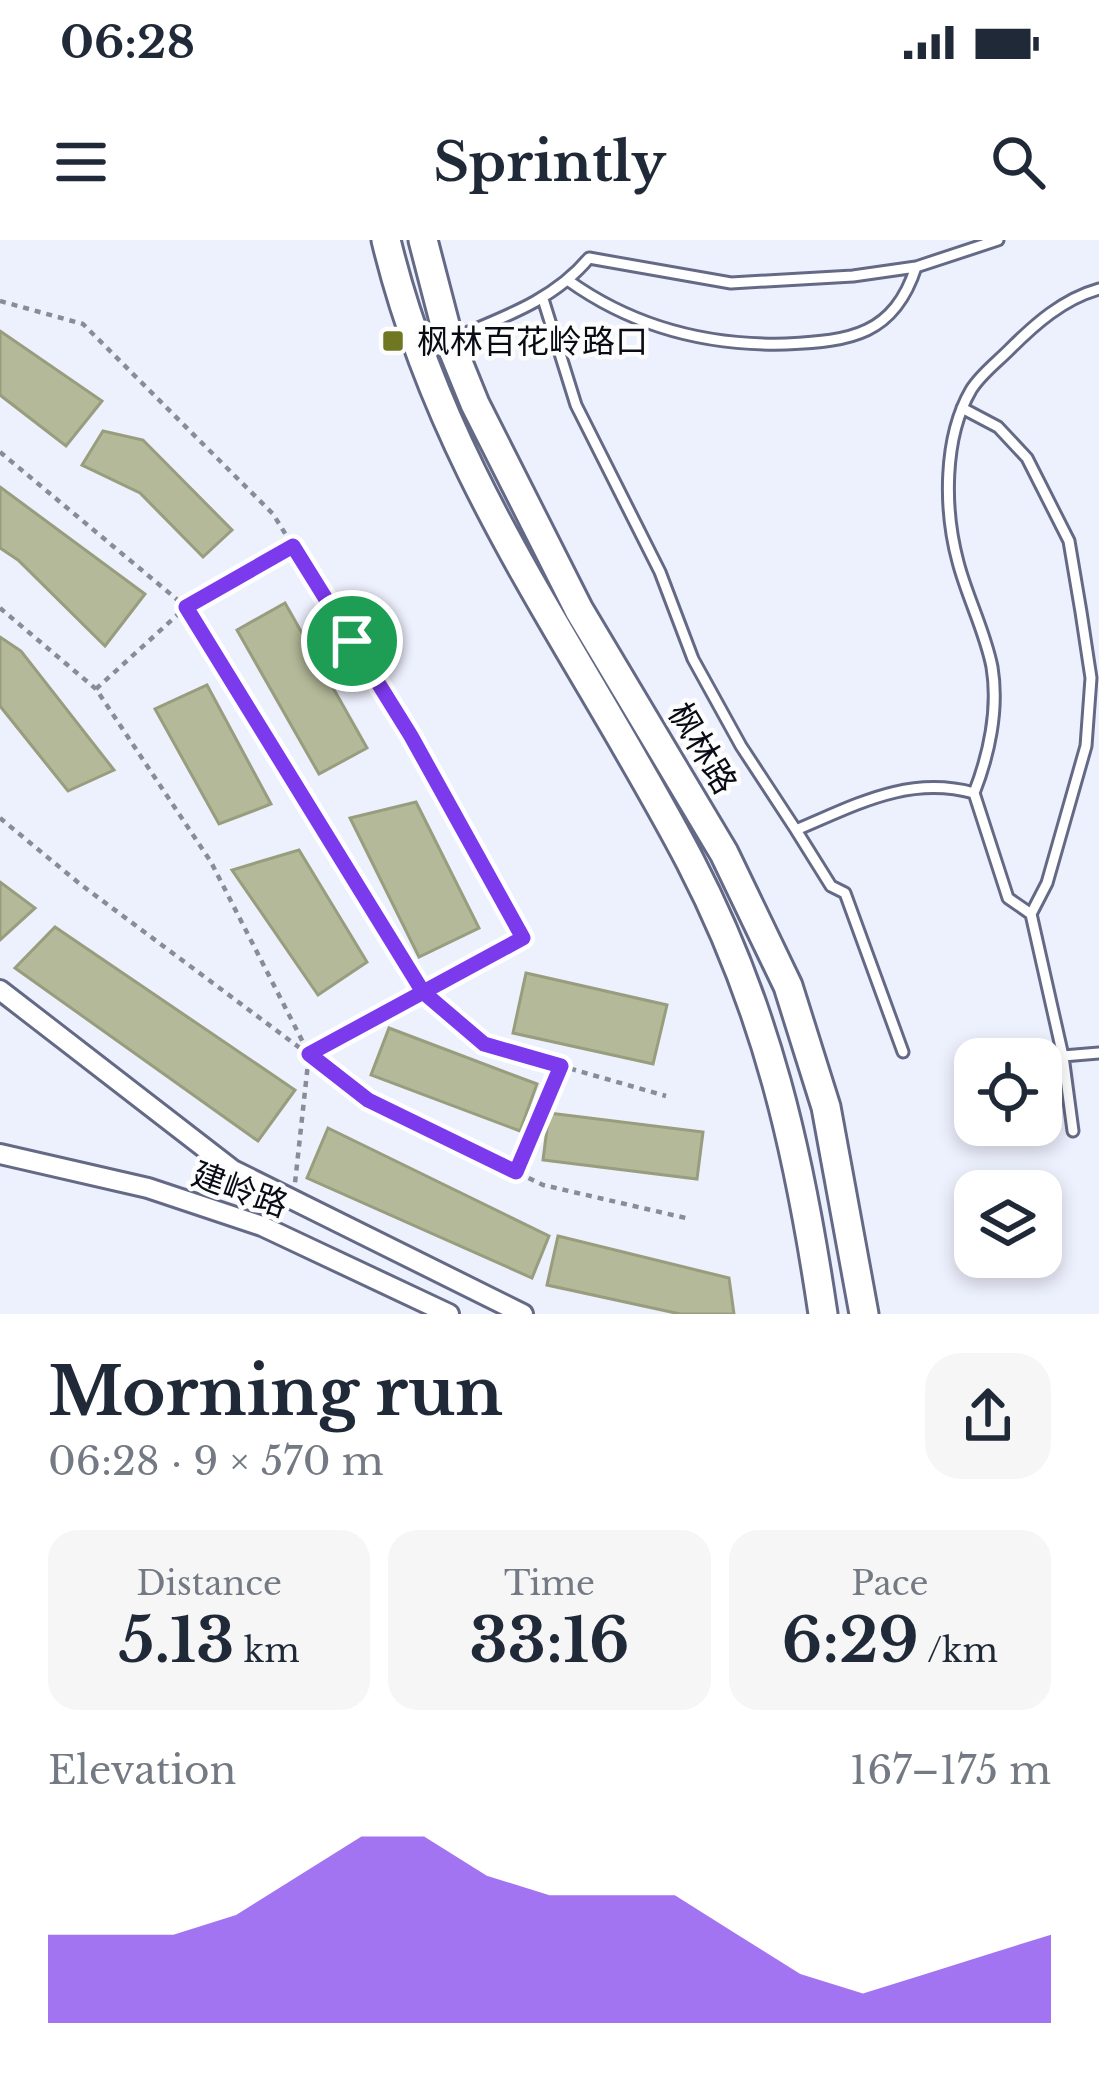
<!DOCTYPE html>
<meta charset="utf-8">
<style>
:root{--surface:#fff;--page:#f6f6f7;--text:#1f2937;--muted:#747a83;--accent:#7c3aed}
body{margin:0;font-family:"Libre Baskerville","Noto Sans SC",serif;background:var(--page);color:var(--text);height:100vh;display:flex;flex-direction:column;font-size:45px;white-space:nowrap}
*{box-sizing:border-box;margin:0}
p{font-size:39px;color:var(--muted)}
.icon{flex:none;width:66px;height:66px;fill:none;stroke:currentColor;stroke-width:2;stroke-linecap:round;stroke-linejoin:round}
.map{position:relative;height:1074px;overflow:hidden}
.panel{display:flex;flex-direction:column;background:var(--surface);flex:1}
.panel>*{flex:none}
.fabs{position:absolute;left:954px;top:798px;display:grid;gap:24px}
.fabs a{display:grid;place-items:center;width:108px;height:108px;border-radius:24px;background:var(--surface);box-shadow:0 6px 18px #0003;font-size:60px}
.pin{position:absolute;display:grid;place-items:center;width:102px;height:102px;color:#fff;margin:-51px;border:6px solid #fff;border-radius:50%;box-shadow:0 3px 12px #0007}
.round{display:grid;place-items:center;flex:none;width:126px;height:126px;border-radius:36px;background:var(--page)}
.overview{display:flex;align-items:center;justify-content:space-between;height:204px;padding:0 48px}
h1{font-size:66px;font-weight:800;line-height:90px}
.metrics{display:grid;grid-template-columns:repeat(3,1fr);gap:18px;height:204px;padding:12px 48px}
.metrics div{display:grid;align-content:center;border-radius:30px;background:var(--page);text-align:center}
.metrics b{font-size:60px;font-weight:800}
.metrics small{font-size:33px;font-weight:400}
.metrics p{font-size:33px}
.chart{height:336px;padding:24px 48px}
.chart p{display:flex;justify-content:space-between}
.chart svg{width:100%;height:216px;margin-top:12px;fill:var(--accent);opacity:.7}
.status{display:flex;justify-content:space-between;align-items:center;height:84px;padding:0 60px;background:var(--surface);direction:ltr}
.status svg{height:33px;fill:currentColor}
header{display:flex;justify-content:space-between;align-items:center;height:156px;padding:0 48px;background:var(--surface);font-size:54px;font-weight:800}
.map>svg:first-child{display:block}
.building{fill:#b4b999;stroke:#989d7d;stroke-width:3}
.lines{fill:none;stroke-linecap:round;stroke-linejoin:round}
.lane-casing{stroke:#646a86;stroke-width:15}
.street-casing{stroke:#646a86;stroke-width:24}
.secondary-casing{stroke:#646a86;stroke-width:33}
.path{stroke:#898c98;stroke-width:4.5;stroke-dasharray:6 6;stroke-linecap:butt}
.lane{stroke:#fff;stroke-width:9}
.street{stroke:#fff;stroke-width:18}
.secondary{stroke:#fff;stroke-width:27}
.route-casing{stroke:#fff;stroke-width:24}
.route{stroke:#7c3aed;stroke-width:15}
.poi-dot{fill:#6f7721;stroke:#fdfdfd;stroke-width:4.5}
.labels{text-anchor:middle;stroke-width:9;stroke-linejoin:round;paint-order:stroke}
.poi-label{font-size:33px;fill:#090b15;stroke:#fdfdfd;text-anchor:start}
.street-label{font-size:33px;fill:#090b15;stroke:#fdfdfd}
</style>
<div class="status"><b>06:28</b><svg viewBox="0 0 49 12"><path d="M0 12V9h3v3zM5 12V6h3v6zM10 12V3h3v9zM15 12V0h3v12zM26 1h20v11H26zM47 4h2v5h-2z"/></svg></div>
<header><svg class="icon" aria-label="menu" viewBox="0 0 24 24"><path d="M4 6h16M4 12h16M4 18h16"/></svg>Sprintly<svg class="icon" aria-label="search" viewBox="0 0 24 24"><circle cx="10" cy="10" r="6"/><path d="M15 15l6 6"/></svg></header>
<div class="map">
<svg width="1099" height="1074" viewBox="0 0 1099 1074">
<rect width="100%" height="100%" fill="#edf0fd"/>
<path class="building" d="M0 91 102 161 66 206 0 155Z
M103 191 143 200 232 290 203 317 140 253 82 225Z
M0 247 145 354 105 406 18 320 0 308Z
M285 363 367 508 319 534 237 390Z
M0 397 21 411 114 530 68 551 0 466Z
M207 445 271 564 219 584 155 469Z
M416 562 479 688 419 717 350 578Z
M299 610 367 722 318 755 232 630Z
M0 642 35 668 0 700Z
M55 687 295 850 258 901 15 728Z
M526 733 667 765 653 824 513 793Z
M389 788 537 844 520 891 371 835Z
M549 873 703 892 697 939 543 920Z
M328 888 549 996 532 1038 307 938Z
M558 996 729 1038 734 1074H680L547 1045Z"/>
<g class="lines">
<defs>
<path id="lane" d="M569 41C635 88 707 106 786 104 851 101 894 95 916 27
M543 59 576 165 660 332 693 419 741 506 796 590C856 565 908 535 974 553 989 515 999 469 992 427 985 391 967 357 958 322 944 270 943 198 971 150 980 135 996 123 1009 110 1035 84 1063 59 1099 49
M454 98C504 77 554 60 589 18L731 43 853 36 916 27 998 0
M962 168 998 187 1027 218 1069 301 1081 372 1091 438 1086 506 1047 643 1031 674 1063 816 1073 891
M974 553 1008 658 1031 674
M796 590 831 646 845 653 903 812
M1063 816 1099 813"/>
<path id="street" d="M0 750 233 930 523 1074
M0 914 148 948 262 986 449 1074"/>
<path id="secondary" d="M386 0C443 237 580 411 690 621 767 769 799 911 823 1074
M423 0 449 100 475 164 579 370 724 613 788 746 826 867 864 1074"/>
</defs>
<use href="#lane" class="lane-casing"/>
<use href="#street" class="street-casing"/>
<use href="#secondary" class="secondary-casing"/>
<path class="path" d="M0 61 83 84 273 274 411 496 523 698 309 814 368 860 543 945 690 979
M0 212 186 367 423 752 484 804 666 856
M0 368 96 449 211 622 309 814 295 943
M96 449 186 367 293 306
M0 578 80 644 304 811
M516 932 560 827"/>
<use href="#lane" class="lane"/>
<use href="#street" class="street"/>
<use href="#secondary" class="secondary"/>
</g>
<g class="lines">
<defs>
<path id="route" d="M352 401 411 496 523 698 309 814 368 860 516 932 561 826 484 804 423 752 186 367 293 306 352 401"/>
</defs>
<use href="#route" class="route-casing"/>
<use href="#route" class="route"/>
</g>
<rect class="poi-dot" x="381" y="89" width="24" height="24" rx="6"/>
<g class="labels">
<g class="poi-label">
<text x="417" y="113">枫林百花岭路口</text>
</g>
<g class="street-label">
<text transform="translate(703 508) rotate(59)" y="12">枫林路</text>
<text transform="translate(240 949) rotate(20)" y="12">建岭路</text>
</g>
</g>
</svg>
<div class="fabs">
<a><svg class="icon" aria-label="locate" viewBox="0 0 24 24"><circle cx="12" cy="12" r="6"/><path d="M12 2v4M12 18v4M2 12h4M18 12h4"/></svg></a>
<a><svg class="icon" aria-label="layers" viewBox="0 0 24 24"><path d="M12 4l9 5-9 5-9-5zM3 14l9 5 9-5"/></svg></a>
</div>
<div class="pin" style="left:352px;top:401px;background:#1e9e55"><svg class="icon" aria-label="arrive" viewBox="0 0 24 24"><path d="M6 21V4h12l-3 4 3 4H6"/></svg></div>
</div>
<section class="panel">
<div class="overview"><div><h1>Morning run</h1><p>06:28 · 9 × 570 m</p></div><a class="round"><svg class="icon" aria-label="share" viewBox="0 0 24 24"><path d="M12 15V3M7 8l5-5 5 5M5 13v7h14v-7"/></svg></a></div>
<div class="metrics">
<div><p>Distance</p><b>5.13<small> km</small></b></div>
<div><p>Time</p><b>33:16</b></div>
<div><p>Pace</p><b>6:29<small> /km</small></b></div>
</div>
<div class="chart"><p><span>Elevation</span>167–175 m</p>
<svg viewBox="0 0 160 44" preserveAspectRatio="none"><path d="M0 44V26L10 26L20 26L30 22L40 14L50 6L60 6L70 14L80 18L90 18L100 18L110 26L120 34L130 38L140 34L150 30L160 26V44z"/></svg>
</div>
</section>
